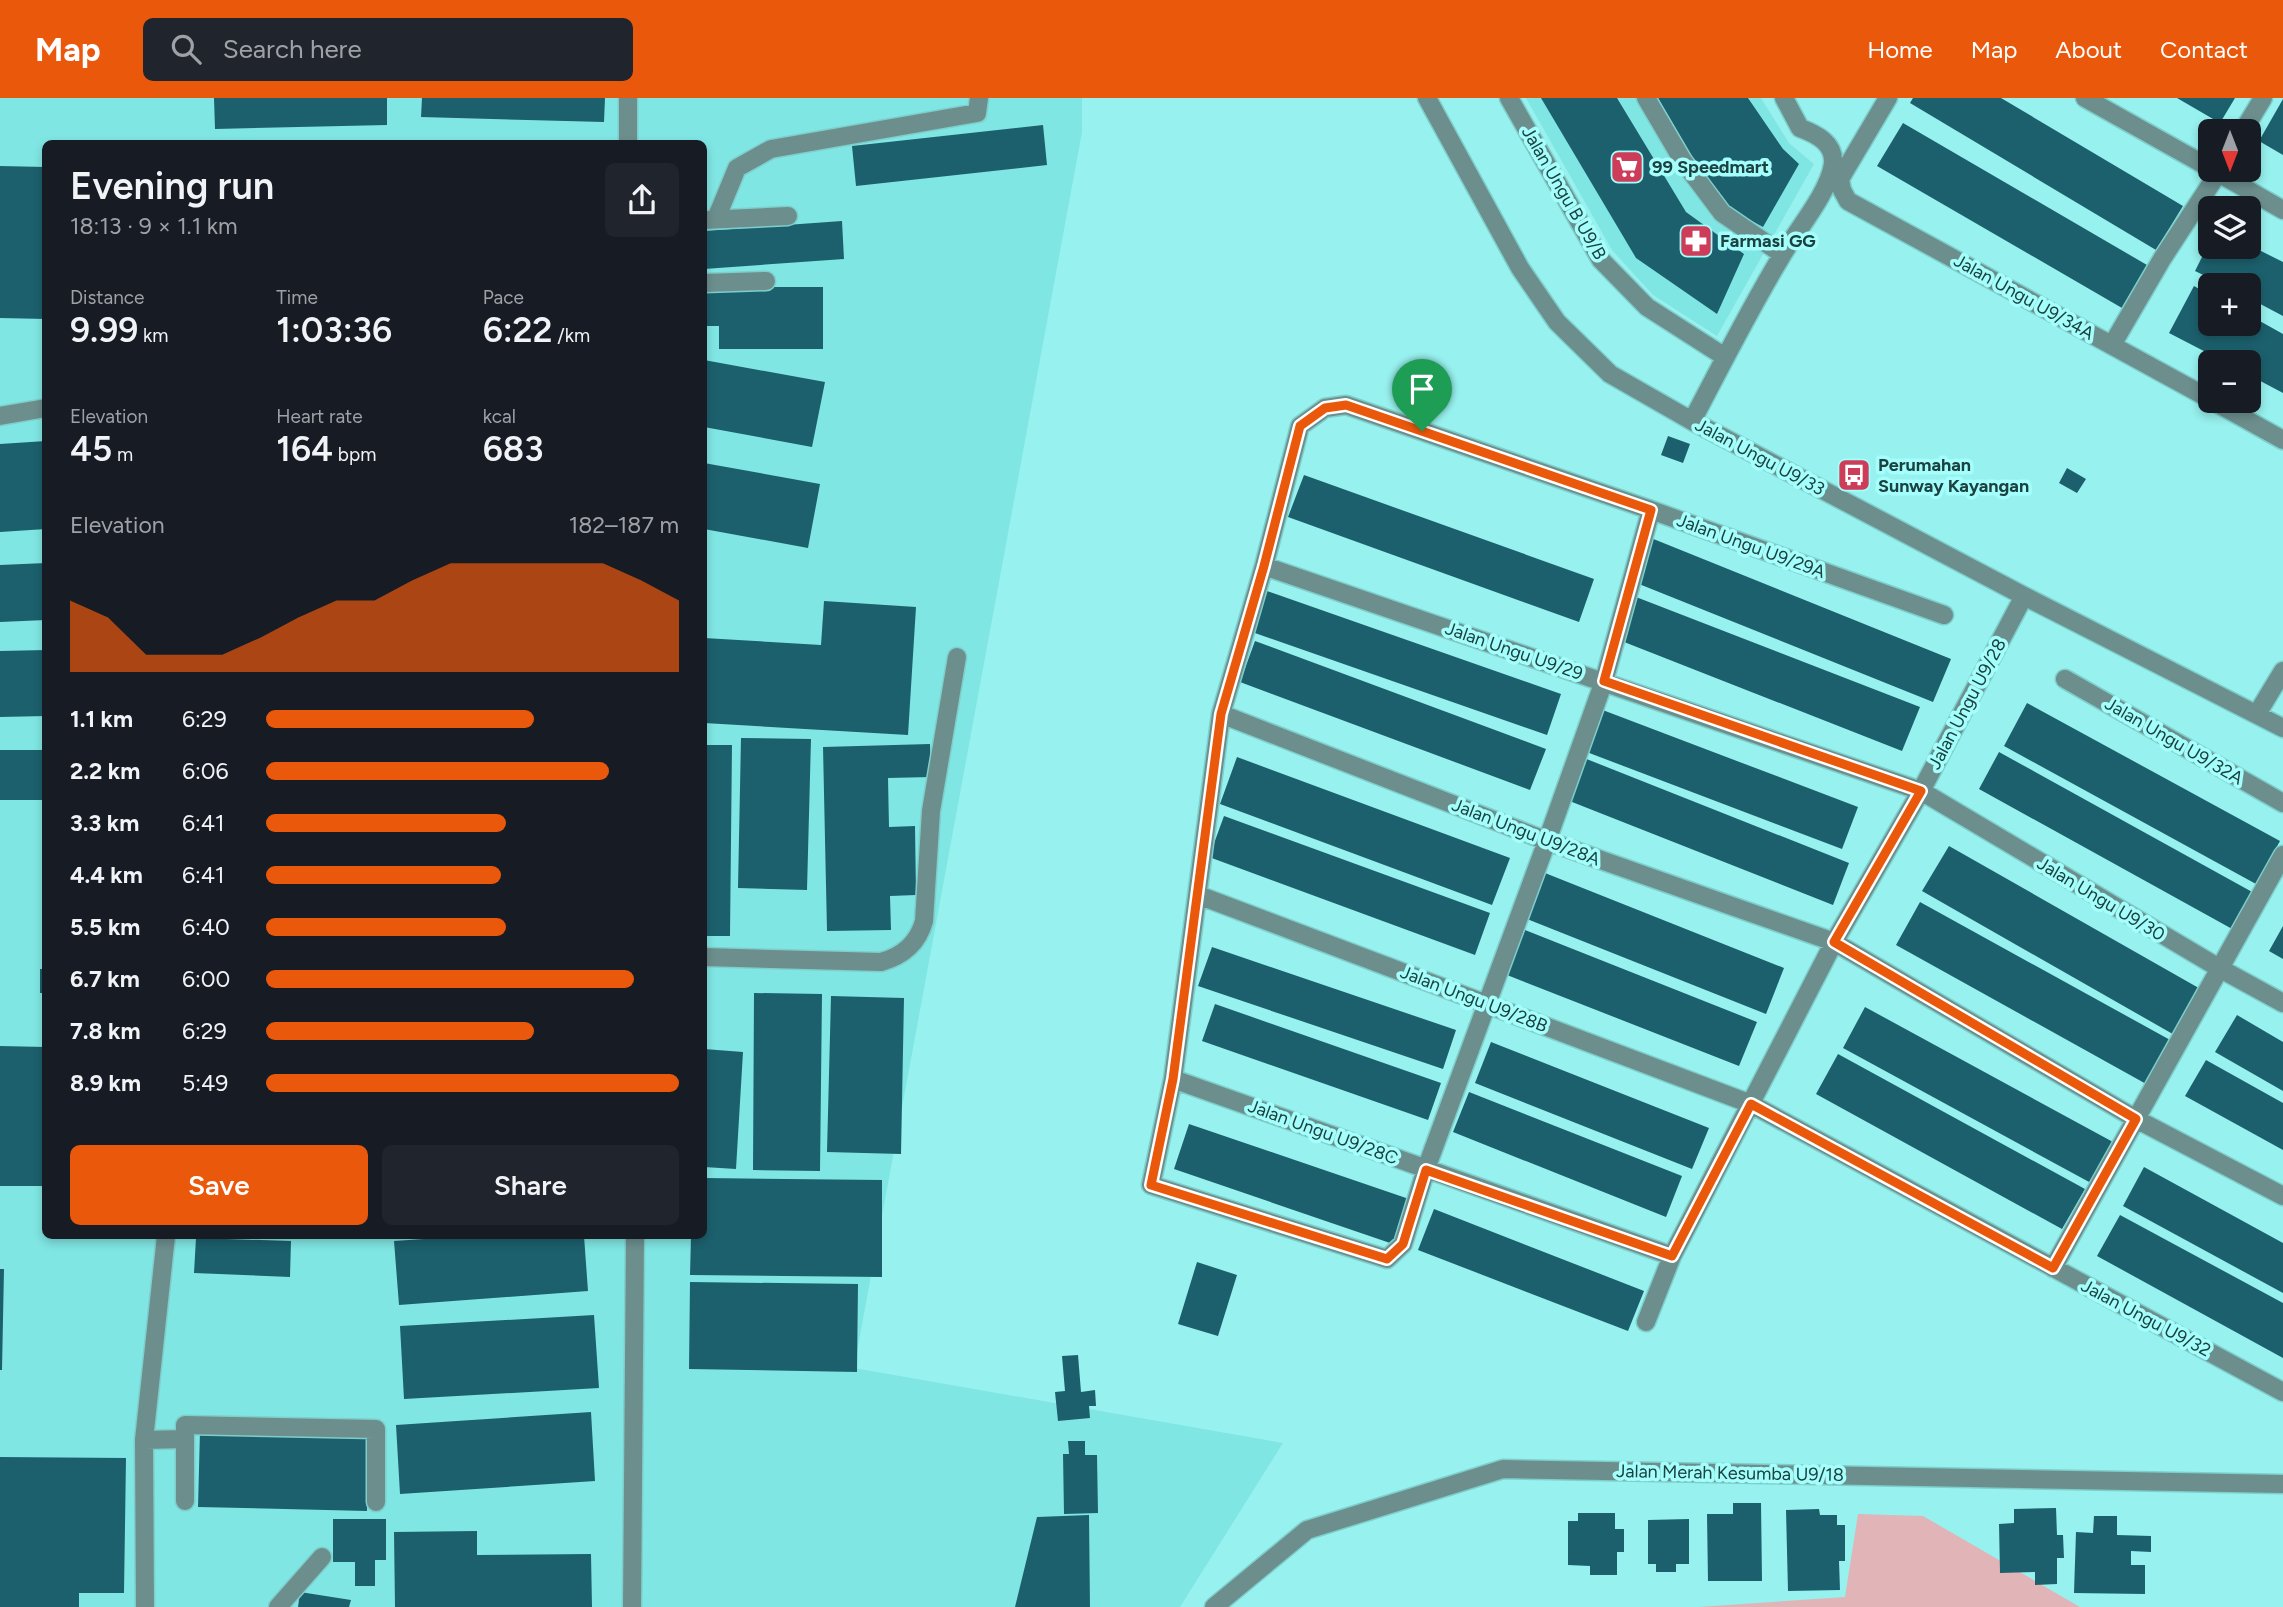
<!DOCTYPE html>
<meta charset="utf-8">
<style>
:root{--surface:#171b24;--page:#20242c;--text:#f1f3f6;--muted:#9ea1a6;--accent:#ea580c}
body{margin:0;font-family:Figtree,sans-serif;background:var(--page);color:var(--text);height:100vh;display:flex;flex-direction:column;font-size:26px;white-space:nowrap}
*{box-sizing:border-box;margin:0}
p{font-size:23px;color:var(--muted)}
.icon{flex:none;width:38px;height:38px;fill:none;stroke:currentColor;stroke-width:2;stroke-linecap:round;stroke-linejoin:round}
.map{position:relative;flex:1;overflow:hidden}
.panel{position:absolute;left:42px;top:42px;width:665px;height:1099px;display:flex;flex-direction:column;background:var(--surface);border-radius:10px;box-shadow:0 4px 10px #0003}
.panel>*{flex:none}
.needle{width:46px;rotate:180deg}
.tools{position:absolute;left:2198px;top:21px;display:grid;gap:14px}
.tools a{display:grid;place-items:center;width:63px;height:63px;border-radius:10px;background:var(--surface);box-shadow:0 4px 10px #0003;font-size:35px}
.pin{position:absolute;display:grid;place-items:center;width:60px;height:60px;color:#fff;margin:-72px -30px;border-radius:50% 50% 50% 0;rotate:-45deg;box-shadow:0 0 7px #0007}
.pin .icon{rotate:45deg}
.round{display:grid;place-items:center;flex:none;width:74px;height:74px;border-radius:10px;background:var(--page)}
.headline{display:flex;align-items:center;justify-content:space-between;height:119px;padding:0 28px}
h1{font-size:38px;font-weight:600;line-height:52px}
.figures{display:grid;grid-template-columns:repeat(3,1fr);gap:10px;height:119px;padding:7px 28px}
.figures div{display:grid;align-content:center}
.figures b{font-size:35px;font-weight:600}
.figures small{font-size:19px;font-weight:400}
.figures p{font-size:19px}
.chart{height:196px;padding:14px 28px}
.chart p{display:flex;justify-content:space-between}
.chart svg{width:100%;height:126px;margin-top:7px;fill:var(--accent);opacity:.7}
.cta{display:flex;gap:14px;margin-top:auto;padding:14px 28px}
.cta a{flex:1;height:80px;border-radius:10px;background:var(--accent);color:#fff;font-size:28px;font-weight:600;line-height:80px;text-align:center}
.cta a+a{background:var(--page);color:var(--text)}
ul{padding:0 28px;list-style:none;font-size:23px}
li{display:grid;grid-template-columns:112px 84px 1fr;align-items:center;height:52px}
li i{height:18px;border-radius:9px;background:var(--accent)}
header{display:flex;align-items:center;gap:42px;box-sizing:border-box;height:98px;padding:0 35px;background:var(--accent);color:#fff}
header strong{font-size:33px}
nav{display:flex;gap:38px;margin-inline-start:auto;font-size:24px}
.search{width:490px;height:63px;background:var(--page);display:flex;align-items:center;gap:18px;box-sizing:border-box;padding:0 24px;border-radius:10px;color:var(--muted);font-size:26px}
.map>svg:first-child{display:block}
.built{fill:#80e6e3;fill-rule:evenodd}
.green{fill:#e1b4b7}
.building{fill:#1c606d}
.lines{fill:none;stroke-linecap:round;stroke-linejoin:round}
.minor-casing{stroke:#7ececb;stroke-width:21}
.minor{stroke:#6c8f8e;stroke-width:18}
.route-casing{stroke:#fff;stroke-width:14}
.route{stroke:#ea580c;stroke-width:9}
.labels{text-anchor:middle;stroke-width:7;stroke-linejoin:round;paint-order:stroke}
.poi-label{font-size:18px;font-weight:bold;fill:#1b4140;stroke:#a4fefb;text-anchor:start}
.street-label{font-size:18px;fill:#1b4140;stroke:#a4fefb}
</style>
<header>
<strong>Map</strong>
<div class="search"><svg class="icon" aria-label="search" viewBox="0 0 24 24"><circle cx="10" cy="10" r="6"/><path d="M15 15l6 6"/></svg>Search here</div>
<nav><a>Home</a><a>Map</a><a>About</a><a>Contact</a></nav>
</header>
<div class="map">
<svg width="2283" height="1509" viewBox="0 0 2283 1509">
<rect width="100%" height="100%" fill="#97f1ee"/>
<path class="built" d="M0 0H1082V34L854 1270 1283 1345 1180 1509H0ZM46 46H704V1138H46Z
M1526 0H1761L1789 45 1814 66 1717 238 1653 197 1612 152Z"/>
<path class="green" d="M1858 1416 1923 1418 2080 1509H1698L1845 1499Z"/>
<path class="building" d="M214 0H387V27L215 31Z
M422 0H605L604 24 421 19Z
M1541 0H1617L1686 114 1744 156 1717 216 1636 160Z
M1658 0H1748L1783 51 1799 66 1763 129 1733 113 1708 86Z
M1913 0H2001L2183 108 2156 152 1910 5Z
M2177 0H2235L2220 25Z
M2283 1V57L2259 43Z
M1903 25 2147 167 2122 210 1877 68Z
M1043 27 1047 67 856 88 852 48Z
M0 68 46 69V221L0 220Z
M842 123 844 161 704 171V133Z
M2210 143V149H2249V147L2283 164V218L2249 200V187H2224L2195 173Z
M2194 188 2210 197V226H2249V217L2283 236V295L2249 277V264H2225L2169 235Z
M704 189H823V251H719V228H704Z
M704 262 825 284 812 349 704 329Z
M1668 338 1690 346 1683 365 1661 357Z
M46 343V431L0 434V346Z
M704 365 820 386 808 450 704 431Z
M1846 367 1868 380 1863 390 1840 377Z
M2067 370 2086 381 2077 395 2059 385Z
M1304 377 1594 481 1579 524 1288 419Z
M1651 440 1951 561 1933 604 1634 484Z
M46 465V522L0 524V467Z
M1267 493 1561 596 1547 637 1252 534Z
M1636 499 1920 609 1902 653 1619 542Z
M824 503 916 509 908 637 704 625V540L821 547Z
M1255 543 1546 651 1530 692 1240 584Z
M46 552V618L0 619V553Z
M2027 605 2280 743 2256 786 2004 648Z
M1600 611 1858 709 1842 751 1584 653Z
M741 640 811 641 807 792 738 790Z
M930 646 931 679 888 680 889 729 915 728 916 797 890 798 891 832 827 833 823 649Z
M704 647H732L730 838H704Z
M0 652H46V702H0Z
M1999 654 2254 795 2234 832 1979 691Z
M1237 659 1510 760 1492 807 1220 706Z
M1584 660 1849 765 1833 807 1567 702Z
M1224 718 1490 815 1475 857 1209 759Z
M1949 748 2204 893 2178 939 1922 793Z
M1545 775 1784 870 1766 916 1527 821Z
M1920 804 2172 943 2148 987 1896 847Z
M2283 828V861L2269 853Z
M1525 832 1757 924 1739 968 1507 877Z
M1212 849 1456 932 1443 971 1198 888Z
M40 871H46V895H40Z
M754 895 822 896 820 1073 753 1072Z
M831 898 904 900 901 1056 827 1054Z
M1215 906 1441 985 1428 1022 1202 943Z
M1865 909 2113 1044 2091 1085 1843 950Z
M2237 917 2283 944V993L2215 954Z
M1491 944 1709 1030 1692 1071 1475 985Z
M0 948 46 949V1088H0Z
M704 951 743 954 736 1071 704 1069Z
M1838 956 2085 1091 2062 1131 1816 996Z
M2206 962 2283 1005V1052L2185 998Z
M1469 994 1682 1078 1666 1119 1453 1034Z
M1189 1026 1409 1101 1393 1146 1174 1071Z
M2144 1069 2283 1145V1195L2123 1108Z
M704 1080 882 1082V1179L690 1177 691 1138H704Z
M1434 1111 1644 1193 1628 1233 1418 1152Z
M2120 1117 2283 1205V1260L2097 1158Z
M468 1138H584L588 1193 399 1207 394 1143Z
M196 1140 291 1143 290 1179 194 1175Z
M1197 1164 1237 1177 1218 1238 1178 1226Z
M0 1171H4L2 1272H0Z
M690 1184 858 1186 857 1274 689 1271Z
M594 1217 599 1290 404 1301 400 1228Z
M1078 1257 1081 1294 1095 1292 1096 1308H1089L1090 1320 1058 1323 1055 1294 1065 1293 1062 1258Z
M591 1314 595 1383 400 1396 396 1327Z
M200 1333 368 1336 367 1413 198 1409Z
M1068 1343H1085V1357H1097L1098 1415 1064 1416 1063 1356H1069Z
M0 1359 126 1360 124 1495H79V1509H0Z
M1733 1405H1761L1762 1483H1708L1707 1416H1733Z
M2056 1410 2057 1437H2063L2064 1460H2057V1486L2035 1487V1474L2000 1475 1999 1426 2014 1425V1411Z
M1819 1411 1820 1417H1837V1427H1845V1463H1839L1840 1492 1788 1493 1786 1412Z
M1578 1415H1615V1431H1624V1454H1617V1477H1590V1468L1568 1467V1423H1578Z
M1089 1417 1090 1509H1015L1037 1419Z
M2094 1418H2117V1437L2151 1438V1454L2131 1453V1467H2145V1496L2074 1495 2076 1434 2093 1435Z
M333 1421H386V1462H375V1488H355V1464H333Z
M1689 1421V1466H1676V1474H1656V1466H1648V1422Z
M477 1433V1457L591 1456 592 1509H395L394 1434Z
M300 1494 351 1502 349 1509H298Z"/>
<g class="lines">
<defs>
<path id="minor" d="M1427 0 1520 170 1557 224 1610 276 1692 323 2024 498 2283 630
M1509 0 1601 162 1647 209 1725 259
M1646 0 1683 63 1722 115 1782 156
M1888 0 1840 81 1842 92 1848 103 2210 301
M2085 0 2210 70
M2243 33 2263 0
M628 46V0
M2213 72 2283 112
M716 121 737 70 771 51 977 15 979 0
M704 122 788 118
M704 185 766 183
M2112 247 2162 161 2220 72
M2213 303 2283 342
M0 318 46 310
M1692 323C1721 268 1749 212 1781 159 1796 133 1829 95 1833 66 1835 45 1816 36 1800 30L1784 0
M1651 412 1604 583 1547 743 1426 1071 1403 1146 1387 1161 1151 1087 1173 981 1221 616 1264 468 1300 328 1325 310 1346 307 1651 412 1944 517
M1264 468 1921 693 2219 870 2283 905
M2065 581 2283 705
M1221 616 1547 743 1834 844 2136 1021 2283 1098
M2257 616 2283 573
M1198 797 1751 1006 2283 1294
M704 859 881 864C903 858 918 845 924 823L931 713 957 559
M1173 981 1672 1158
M2053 1170 2283 757
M1646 1224 1672 1158 1834 844 1921 693 2024 498
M144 1342 185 1341V1327L376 1331V1404
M185 1403V1341
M145 1509 144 1342 166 1138
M278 1509 322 1459
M632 1509 635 1138
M1214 1509 1307 1432 1503 1371 2283 1386"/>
</defs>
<use href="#minor" class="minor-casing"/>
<use href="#minor" class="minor"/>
</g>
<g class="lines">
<defs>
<path id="route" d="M1346 307 1651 412 1604 583 1921 693 1834 844 2136 1021 2053 1170 1751 1006 1672 1158 1426 1072 1403 1146 1387 1161 1151 1087 1173 981 1221 616 1264 468 1300 328 1325 310Z"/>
</defs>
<use href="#route" class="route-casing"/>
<use href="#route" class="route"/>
</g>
<defs>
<symbol id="supermarket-square" viewBox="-11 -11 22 22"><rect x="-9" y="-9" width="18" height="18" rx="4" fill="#cd3d5a" stroke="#a4fefb"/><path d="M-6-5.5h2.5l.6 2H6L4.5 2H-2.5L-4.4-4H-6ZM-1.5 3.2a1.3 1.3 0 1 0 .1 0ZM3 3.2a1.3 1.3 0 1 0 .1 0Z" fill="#fff"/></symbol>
<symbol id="pharmacy-square" viewBox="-11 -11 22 22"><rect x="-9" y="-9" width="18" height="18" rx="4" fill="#cd3d5a" stroke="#a4fefb"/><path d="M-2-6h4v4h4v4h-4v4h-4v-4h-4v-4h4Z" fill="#fff"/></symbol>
<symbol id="bus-square" viewBox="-11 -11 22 22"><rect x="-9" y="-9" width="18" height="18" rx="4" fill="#cd3d5a" stroke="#a4fefb"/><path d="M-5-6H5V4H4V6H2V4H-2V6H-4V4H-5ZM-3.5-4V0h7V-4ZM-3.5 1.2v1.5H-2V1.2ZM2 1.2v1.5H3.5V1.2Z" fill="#fff"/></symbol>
</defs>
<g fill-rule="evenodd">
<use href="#supermarket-square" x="1608" y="50" width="38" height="38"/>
<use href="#pharmacy-square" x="1677" y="124" width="38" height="38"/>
<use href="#bus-square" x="1835" y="358" width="38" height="38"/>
</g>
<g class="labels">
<g class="poi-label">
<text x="1652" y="75">99 Speedmart</text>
<text x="1720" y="149">Farmasi GG</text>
<text x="1878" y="373">Perumahan<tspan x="1878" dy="21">Sunway Kayangan</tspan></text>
</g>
<g class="street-label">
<text transform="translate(1564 95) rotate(60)" y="6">Jalan Ungu B U9/B</text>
<text transform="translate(2024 199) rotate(29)" y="6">Jalan Ungu U9/34A</text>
<text transform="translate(1760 359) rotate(28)" y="6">Jalan Ungu U9/33</text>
<text transform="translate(1751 448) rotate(20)" y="6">Jalan Ungu U9/29A</text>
<text transform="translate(1514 553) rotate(19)" y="6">Jalan Ungu U9/29</text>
<text transform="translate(1967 606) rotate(-62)" y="6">Jalan Ungu U9/28</text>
<text transform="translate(2174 643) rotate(30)" y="6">Jalan Ungu U9/32A</text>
<text transform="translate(1526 734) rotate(21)" y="6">Jalan Ungu U9/28A</text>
<text transform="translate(2101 801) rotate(31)" y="6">Jalan Ungu U9/30</text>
<text transform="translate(1474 901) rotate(21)" y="6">Jalan Ungu U9/28B</text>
<text transform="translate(1323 1034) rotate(20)" y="6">Jalan Ungu U9/28C</text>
<text transform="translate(2146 1220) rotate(28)" y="6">Jalan Ungu U9/32</text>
<text transform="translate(1730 1375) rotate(1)" y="6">Jalan Merah Kesumba U9/18</text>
</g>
</g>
</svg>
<div class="tools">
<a><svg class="needle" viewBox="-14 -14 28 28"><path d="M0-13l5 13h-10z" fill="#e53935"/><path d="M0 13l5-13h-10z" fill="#9ea1a6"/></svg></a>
<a><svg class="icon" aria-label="layers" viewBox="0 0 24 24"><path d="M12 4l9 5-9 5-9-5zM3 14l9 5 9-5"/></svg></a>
<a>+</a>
<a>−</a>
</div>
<div class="pin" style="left:1422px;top:333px;background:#1e9e55"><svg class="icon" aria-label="arrive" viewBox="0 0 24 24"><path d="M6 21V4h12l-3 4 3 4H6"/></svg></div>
<section class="panel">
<div class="headline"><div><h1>Evening run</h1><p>18:13 · 9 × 1.1 km</p></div><a class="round"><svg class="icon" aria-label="share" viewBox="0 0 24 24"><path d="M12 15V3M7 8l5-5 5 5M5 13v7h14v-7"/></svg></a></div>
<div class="figures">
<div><p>Distance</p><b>9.99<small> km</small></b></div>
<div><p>Time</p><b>1:03:36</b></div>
<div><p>Pace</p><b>6:22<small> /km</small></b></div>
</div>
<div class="figures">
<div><p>Elevation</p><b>45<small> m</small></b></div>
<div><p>Heart rate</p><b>164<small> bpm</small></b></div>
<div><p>kcal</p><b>683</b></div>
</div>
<div class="chart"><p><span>Elevation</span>182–187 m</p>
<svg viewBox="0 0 160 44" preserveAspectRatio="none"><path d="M0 44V19L10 25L20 38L30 38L40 38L50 32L60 25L70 19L80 19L90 12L100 6L110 6L120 6L130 6L140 6L150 12L160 19V44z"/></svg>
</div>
<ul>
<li><b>1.1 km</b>6:29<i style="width:65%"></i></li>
<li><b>2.2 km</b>6:06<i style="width:83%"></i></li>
<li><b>3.3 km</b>6:41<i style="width:58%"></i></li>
<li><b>4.4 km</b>6:41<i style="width:57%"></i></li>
<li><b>5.5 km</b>6:40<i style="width:58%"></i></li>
<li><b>6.7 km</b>6:00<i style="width:89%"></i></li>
<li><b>7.8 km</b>6:29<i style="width:65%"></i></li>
<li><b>8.9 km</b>5:49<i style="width:100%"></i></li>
</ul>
<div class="cta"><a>Save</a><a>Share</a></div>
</section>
</div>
